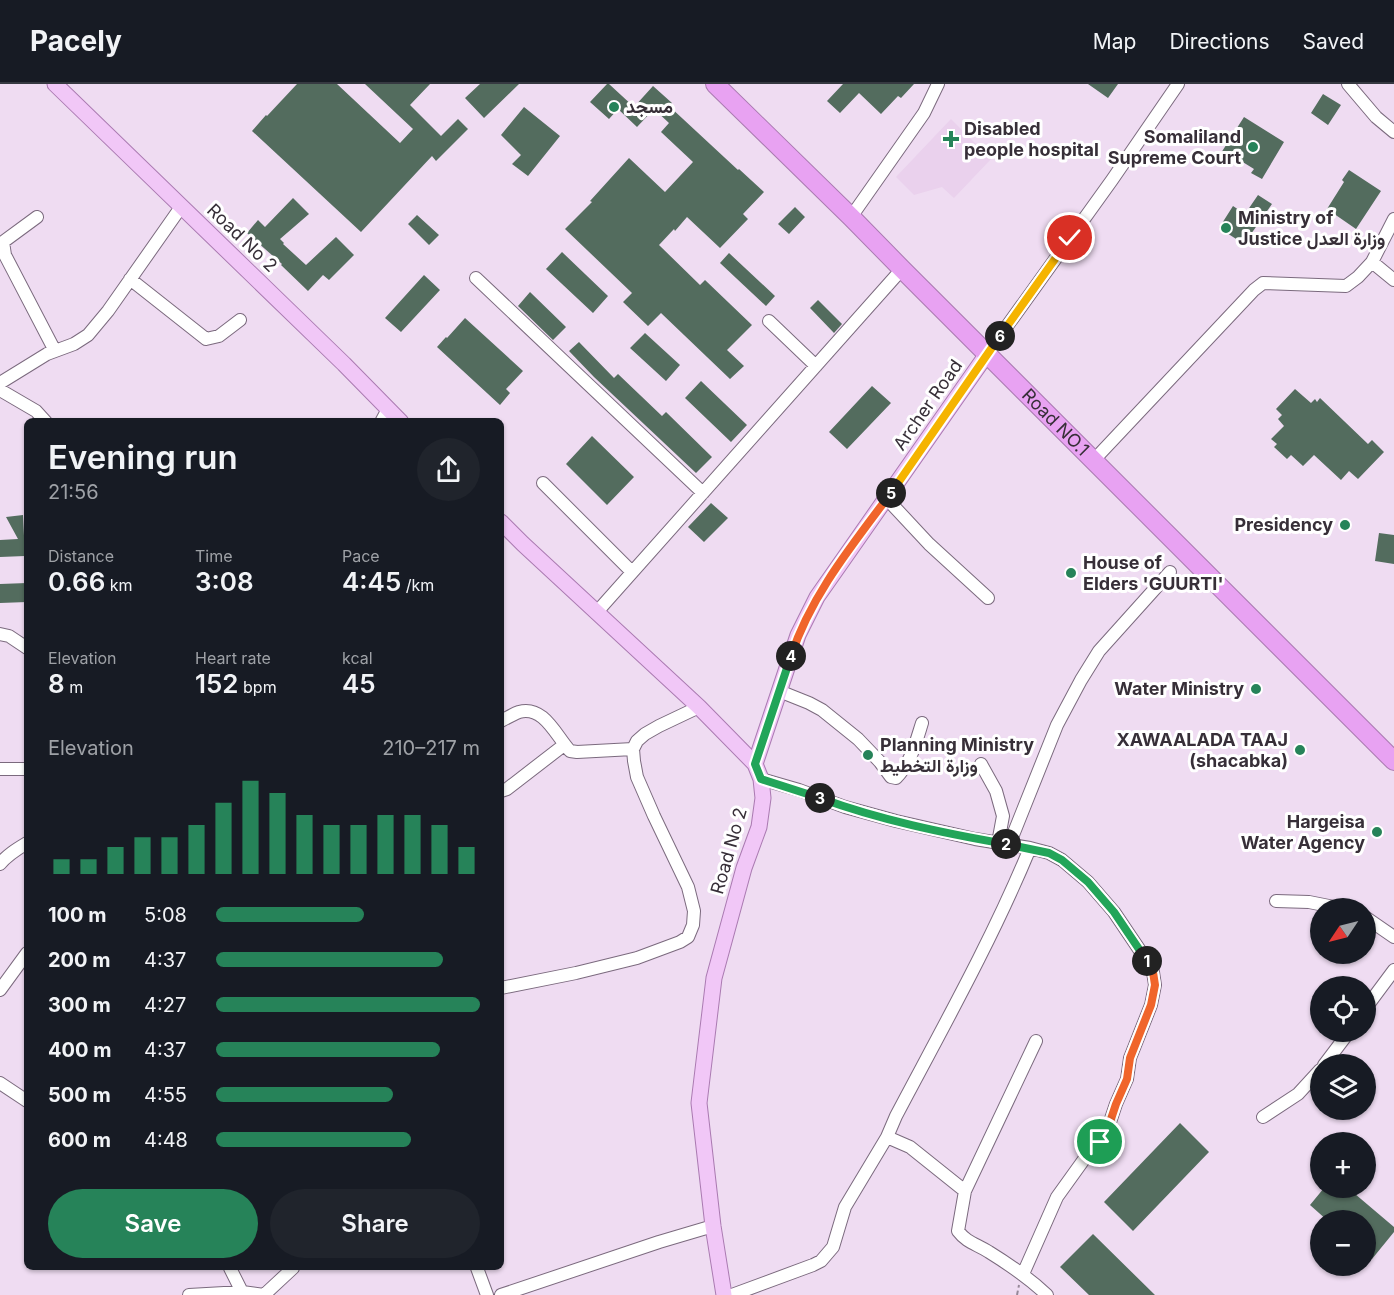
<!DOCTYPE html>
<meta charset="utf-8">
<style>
:root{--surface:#171b24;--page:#20242c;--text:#f1f3f6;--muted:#9ea1a6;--line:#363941;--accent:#268359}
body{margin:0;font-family:Inter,Vazirmatn,sans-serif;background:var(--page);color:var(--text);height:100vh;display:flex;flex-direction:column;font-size:22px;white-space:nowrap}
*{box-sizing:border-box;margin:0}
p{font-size:20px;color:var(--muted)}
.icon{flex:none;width:33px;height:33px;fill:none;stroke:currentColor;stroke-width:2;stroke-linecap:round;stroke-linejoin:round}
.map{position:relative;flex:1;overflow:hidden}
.drawer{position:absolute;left:24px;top:334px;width:480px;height:852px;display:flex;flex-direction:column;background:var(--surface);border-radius:9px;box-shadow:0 2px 4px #0004}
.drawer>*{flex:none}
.needle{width:39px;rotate:235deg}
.buttons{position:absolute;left:1310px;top:814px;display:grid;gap:12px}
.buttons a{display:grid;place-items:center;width:66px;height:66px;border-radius:50%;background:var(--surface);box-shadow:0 2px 4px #0004;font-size:30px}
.pin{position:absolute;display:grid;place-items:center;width:51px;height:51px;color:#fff;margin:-26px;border:3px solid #fff;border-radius:50%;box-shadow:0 2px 6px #0007}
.km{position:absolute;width:30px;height:30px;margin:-15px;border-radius:50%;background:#222;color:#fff;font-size:16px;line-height:30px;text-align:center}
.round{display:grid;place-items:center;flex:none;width:63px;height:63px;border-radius:32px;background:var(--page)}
.summary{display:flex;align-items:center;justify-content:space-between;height:102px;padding:0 24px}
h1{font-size:33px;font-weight:600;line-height:45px}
.figures{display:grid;grid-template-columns:repeat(3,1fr);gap:9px;height:102px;padding:6px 24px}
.figures div{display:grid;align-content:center}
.figures b{font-size:26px;font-weight:600}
.figures small{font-size:16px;font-weight:400}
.figures p{font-size:16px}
.chart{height:168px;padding:12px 24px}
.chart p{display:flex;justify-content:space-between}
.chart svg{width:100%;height:108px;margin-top:6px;stroke:var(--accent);stroke-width:6}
.cta{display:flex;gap:12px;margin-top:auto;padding:12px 24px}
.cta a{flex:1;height:69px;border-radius:36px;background:var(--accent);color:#fff;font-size:24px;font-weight:600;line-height:69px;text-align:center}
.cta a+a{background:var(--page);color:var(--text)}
ul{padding:0 24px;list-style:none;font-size:20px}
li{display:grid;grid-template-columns:96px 72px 1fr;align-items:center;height:45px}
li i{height:15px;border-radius:8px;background:var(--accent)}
header{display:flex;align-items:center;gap:36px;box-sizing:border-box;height:84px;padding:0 30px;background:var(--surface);border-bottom:2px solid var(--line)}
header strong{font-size:28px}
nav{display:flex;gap:33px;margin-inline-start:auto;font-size:21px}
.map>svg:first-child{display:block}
.built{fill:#ead1ed}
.building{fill:#536c5e}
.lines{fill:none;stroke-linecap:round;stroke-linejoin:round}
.minor-casing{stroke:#7b6a7e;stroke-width:14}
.major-casing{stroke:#aa7ab1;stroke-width:17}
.highway-casing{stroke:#aa7ab1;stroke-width:20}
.path{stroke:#968898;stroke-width:2;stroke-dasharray:4.5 3;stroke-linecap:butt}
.minor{stroke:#fff;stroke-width:12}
.major{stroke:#f1c7f7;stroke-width:15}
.highway{stroke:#e8a2f2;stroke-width:18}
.split-1-casing{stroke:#fff;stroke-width:12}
.split-2-casing{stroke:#fff;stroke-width:12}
.split-3-casing{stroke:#fff;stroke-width:12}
.split-4-casing{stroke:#fff;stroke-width:12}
.split-5-casing{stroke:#fff;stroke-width:12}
.split-6-casing{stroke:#fff;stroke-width:12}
.split-7-casing{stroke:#fff;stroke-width:12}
.split-1{stroke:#f0652b;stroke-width:8}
.split-2{stroke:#22a559;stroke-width:8}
.split-3{stroke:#22a559;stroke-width:8}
.split-4{stroke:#22a559;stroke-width:8}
.split-5{stroke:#f0652b;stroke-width:8}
.split-6{stroke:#f5b400;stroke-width:8}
.split-7{stroke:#f5b400;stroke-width:8}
.poi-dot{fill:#268359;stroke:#fff;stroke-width:2}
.labels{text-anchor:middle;stroke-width:6;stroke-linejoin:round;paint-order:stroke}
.poi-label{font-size:18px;font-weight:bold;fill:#372f38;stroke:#fff;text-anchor:start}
.street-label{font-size:18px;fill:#372f38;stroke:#fff}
</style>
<header>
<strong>Pacely</strong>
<nav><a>Map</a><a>Directions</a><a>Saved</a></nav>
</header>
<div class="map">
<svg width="1394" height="1211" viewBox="0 0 1394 1211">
<rect width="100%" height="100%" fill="#efdcf2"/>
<path class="built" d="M951 35 991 75 954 114 942 103 914 111 896 93Z"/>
<path class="building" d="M297 0H337L400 59 413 45 365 0H430L410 21 441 52 458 35 468 45 436 77 432 72 361 148 252 47 266 31 267 32Z
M480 0H519L484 34 465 14Z
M607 0H609L634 23 653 2 672 19 669 22 738 86 739 85 764 108 743 130 748 135 720 164 687 133 675 147 674 145 659 161 700 201 705 196 752 241 727 266 744 282 730 295 661 229 648 242 623 218 632 209 565 145 592 118 590 117 629 74 665 108 693 78 661 48 669 39 654 25 637 43 618 25 609 35 590 18Z
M843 0H914L901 14 898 12 881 30 859 9 840 29 827 17Z
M1088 0H1118L1108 14Z
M1323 10 1341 21 1328 41 1311 29Z
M524 23 560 52 528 92 512 80 521 71 501 51Z
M1244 33 1284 58 1262 95 1251 89 1254 85 1233 72 1231 75 1221 69Z
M1349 86 1381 107 1356 145 1327 125 1344 98 1342 96Z
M1258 111 1272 120 1244 160 1219 144 1233 122 1245 130Z
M293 114 309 130 280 155 284 159 283 160 306 181 336 153 354 171 329 196 323 191 308 207 281 181 282 180 247 149 258 136 265 143Z
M795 123 805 133 789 150 778 140Z
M417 131 439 151 429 161 408 140Z
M562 168 608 212 593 229 546 185Z
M729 169 775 212 766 222 720 179Z
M424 191 440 206 401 248 385 234Z
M530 208 566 243 553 256 518 222Z
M818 216 842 240 834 249 810 224Z
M465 234 523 287 506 305 510 309 500 321 437 263 446 253 447 254Z
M645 249 680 281 666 297 630 264Z
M579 258 614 294 618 290 662 332 666 328 712 373 696 389 594 293 569 267Z
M701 297 747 341 731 358 685 314Z
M872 302 891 319 847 365 829 348Z
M1295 305 1311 319 1315 315 1317 318 1320 314 1368 360 1372 356 1384 368 1358 395 1349 387 1341 396 1314 371 1303 382 1291 371 1287 375 1274 363 1277 360 1271 355 1284 342 1278 335 1282 331 1276 325Z
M592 352 634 393 607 421 566 380Z
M711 419 728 434 704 458 688 443Z
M23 431 25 472 0 473V456L18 455 6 433Z
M1379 449 1394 451V480L1375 477Z
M27 499V518L0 519V500Z
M1180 1039 1209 1068 1133 1147 1104 1118Z
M1324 1104H1348L1394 1143V1148L1372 1175 1365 1169V1137H1328L1310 1121Z
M1093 1150 1155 1211H1089L1060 1183Z"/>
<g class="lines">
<defs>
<path id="minor" d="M1348 0 1376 33 1394 48
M37 133 3 158 5 171 55 267
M851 133 924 29 938 0
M1372 178 1394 196
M476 194 703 409
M130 195 206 255 219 252 240 236
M769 237 816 282
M987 270 1112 96 1178 0
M0 299 47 270 74 260 88 251 108 227 181 123
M0 306 36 327 46 338
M381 338 388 325
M1093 377 1254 206 1263 199 1346 202 1358 193 1372 178 1394 135
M543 399 632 488
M887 415 929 460 988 514
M596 529 902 185
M0 550 9 552 27 564
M779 607 809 619 822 626 858 655 880 678 891 693 896 694C911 679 916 658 922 639
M501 637C507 634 513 630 519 628 544 621 556 652 570 667L577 668 633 665
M981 680 996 707 1003 732 998 759
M0 685H27
M761 695 799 706 845 723 896 737 975 755 1030 764 1049 769 1062 776 1088 798 1114 828 1145 874 1153 888 1155 901 1151 921 1130 974 1127 995 1116 1020 1107 1047 1100 1058 1085 1074 1057 1113 1023 1190
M501 707 507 705 564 661
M1009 761 1057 641 1081 596 1099 567 1170 488
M0 780C7 771 17 765 27 759
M1276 817 1309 818 1344 825
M1365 833 1394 853
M501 904 576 889 637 874 680 858 688 853 693 841 694 827 688 803 654 732 637 693 634 677 633 665 637 657 645 650 659 642 699 623
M0 906 27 869
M1365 925 1394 886
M1036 957 965 1107 958 1147C967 1159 977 1160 989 1168 1010 1181 1029 1194 1047 1211
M1324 981 1349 948
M0 999 27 1017
M1263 1033 1298 1010 1320 986
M887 1053 910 1063 965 1107
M230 1184 242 1208
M477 1184 487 1211
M189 1211 242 1208 264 1211
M264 1211 293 1184
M501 1211 659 1158 713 1142
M732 1211 813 1181 821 1177 833 1163 845 1123 887 1053 896 1032C943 943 992 856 1030 764"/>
<path id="major" d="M55 0 344 280 401 338
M501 438 523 460 699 623 755 680 761 695 763 714 759 743 744 784 714 894 699 1019 713 1142 724 1211
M755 680 798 551 817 513 987 270"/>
<g id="highway">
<path id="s1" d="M715 0 851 133 902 185 1394 677"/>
</g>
</defs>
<use href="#minor" class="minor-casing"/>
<use href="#major" class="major-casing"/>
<use href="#highway" class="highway-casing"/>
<path class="path" d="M1017 1211 1019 1201"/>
<use href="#minor" class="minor"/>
<use href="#major" class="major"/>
<use href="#highway" class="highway"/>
</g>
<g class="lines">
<defs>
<path id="split-1" d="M1100 1058 1107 1047 1116 1020 1127 995 1130 974 1151 921 1155 901 1153 888 1147 877"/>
<path id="split-2" d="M1006 760 1049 769 1062 776 1088 798 1114 828 1147 877"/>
<path id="split-3" d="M820 714C880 736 943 749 1006 760"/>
<path id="split-4" d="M791 572 755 680 761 695 820 714"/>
<path id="split-5" d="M791 572C811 511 853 460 891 409"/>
<path id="split-6" d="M891 409 1000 252"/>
<path id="split-7" d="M1000 252 1070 154"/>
</defs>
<use href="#split-1" class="split-1-casing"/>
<use href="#split-2" class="split-2-casing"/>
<use href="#split-3" class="split-3-casing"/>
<use href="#split-4" class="split-4-casing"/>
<use href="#split-5" class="split-5-casing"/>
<use href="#split-6" class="split-6-casing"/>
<use href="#split-7" class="split-7-casing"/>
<use href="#split-1" class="split-1"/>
<use href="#split-2" class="split-2"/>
<use href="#split-3" class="split-3"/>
<use href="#split-4" class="split-4"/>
<use href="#split-5" class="split-5"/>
<use href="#split-6" class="split-6"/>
<use href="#split-7" class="split-7"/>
</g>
<g class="poi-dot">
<circle cx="614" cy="23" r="6"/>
<path d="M948 46h6v6h6v6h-6v6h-6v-6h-6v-6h6z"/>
<circle cx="1253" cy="63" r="6"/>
<circle cx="1226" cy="144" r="6"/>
<circle cx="1345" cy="441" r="6"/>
<circle cx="1071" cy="489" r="6"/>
<circle cx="1256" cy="605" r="6"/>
<circle cx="1300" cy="666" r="6"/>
<circle cx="868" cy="671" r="6"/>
<circle cx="1377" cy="748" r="6"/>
</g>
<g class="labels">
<g class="poi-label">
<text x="626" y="29">مسجد</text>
<text x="964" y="51">Disabled<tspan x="964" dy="21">people hospital</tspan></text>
<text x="1241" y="59" text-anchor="end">Somaliland<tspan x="1241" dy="21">Supreme Court</tspan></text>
<text x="1238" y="140">Ministry of<tspan x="1238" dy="21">Justice وزارة العدل</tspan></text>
<text x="1333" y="447" text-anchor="end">Presidency</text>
<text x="1083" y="485">House of<tspan x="1083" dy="21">Elders 'GUURTI'</tspan></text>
<text x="1244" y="611" text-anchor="end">Water Ministry</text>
<text x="1288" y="662" text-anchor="end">XAWAALADA TAAJ<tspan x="1288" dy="21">(shacabka)</tspan></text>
<text x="880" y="667">Planning Ministry<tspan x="880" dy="21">وزارة التخطيط</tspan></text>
<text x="1365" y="744" text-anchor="end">Hargeisa<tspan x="1365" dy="21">Water Agency</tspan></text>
</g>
<g class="street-label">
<text transform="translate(242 154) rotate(44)" y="6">Road No 2</text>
<text transform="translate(928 321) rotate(-55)" y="6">Archer Road</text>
<text dy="6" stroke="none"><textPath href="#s1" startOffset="480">Road NO.1</textPath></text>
<text transform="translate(729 767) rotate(-74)" y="6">Road No 2</text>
</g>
</g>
</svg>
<div class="buttons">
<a><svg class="needle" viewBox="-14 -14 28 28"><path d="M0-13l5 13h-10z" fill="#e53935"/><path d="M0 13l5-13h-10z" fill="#9ea1a6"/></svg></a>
<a><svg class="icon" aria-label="locate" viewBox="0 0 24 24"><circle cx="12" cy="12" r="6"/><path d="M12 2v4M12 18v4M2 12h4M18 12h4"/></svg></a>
<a><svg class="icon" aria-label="layers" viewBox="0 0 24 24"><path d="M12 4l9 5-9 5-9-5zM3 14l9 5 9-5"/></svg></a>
<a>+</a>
<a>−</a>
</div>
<div class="pin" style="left:1100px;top:1058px;background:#1e9e55"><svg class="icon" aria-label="arrive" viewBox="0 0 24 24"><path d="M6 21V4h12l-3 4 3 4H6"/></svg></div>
<div class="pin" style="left:1070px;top:154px;background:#d93025"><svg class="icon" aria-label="check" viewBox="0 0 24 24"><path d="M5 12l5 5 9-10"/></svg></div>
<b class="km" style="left:1147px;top:877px">1</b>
<b class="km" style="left:1006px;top:760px">2</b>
<b class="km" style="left:820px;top:714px">3</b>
<b class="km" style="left:791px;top:572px">4</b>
<b class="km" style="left:891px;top:409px">5</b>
<b class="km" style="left:1000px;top:252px">6</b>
<section class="drawer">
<div class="summary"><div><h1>Evening run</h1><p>21:56</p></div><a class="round"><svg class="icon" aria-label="share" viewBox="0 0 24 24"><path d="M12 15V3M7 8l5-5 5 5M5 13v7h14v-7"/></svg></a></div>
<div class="figures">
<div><p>Distance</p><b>0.66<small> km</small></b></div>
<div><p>Time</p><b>3:08</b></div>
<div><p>Pace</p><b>4:45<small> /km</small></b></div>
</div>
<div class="figures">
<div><p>Elevation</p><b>8<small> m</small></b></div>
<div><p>Heart rate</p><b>152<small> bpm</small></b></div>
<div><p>kcal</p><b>45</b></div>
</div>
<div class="chart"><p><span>Elevation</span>210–217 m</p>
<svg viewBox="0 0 160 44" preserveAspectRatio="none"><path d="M5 44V38M15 44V38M25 44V33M35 44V29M45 44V29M55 44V24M65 44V15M75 44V6M85 44V11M95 44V20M105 44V24M115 44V24M125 44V20M135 44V20M145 44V24M155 44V33"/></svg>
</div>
<ul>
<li><b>100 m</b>5:08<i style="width:56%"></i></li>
<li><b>200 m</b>4:37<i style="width:86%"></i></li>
<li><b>300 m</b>4:27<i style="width:100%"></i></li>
<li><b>400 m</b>4:37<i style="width:85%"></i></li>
<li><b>500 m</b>4:55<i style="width:67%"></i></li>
<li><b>600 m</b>4:48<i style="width:74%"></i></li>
</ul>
<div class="cta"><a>Save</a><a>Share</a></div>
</section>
</div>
